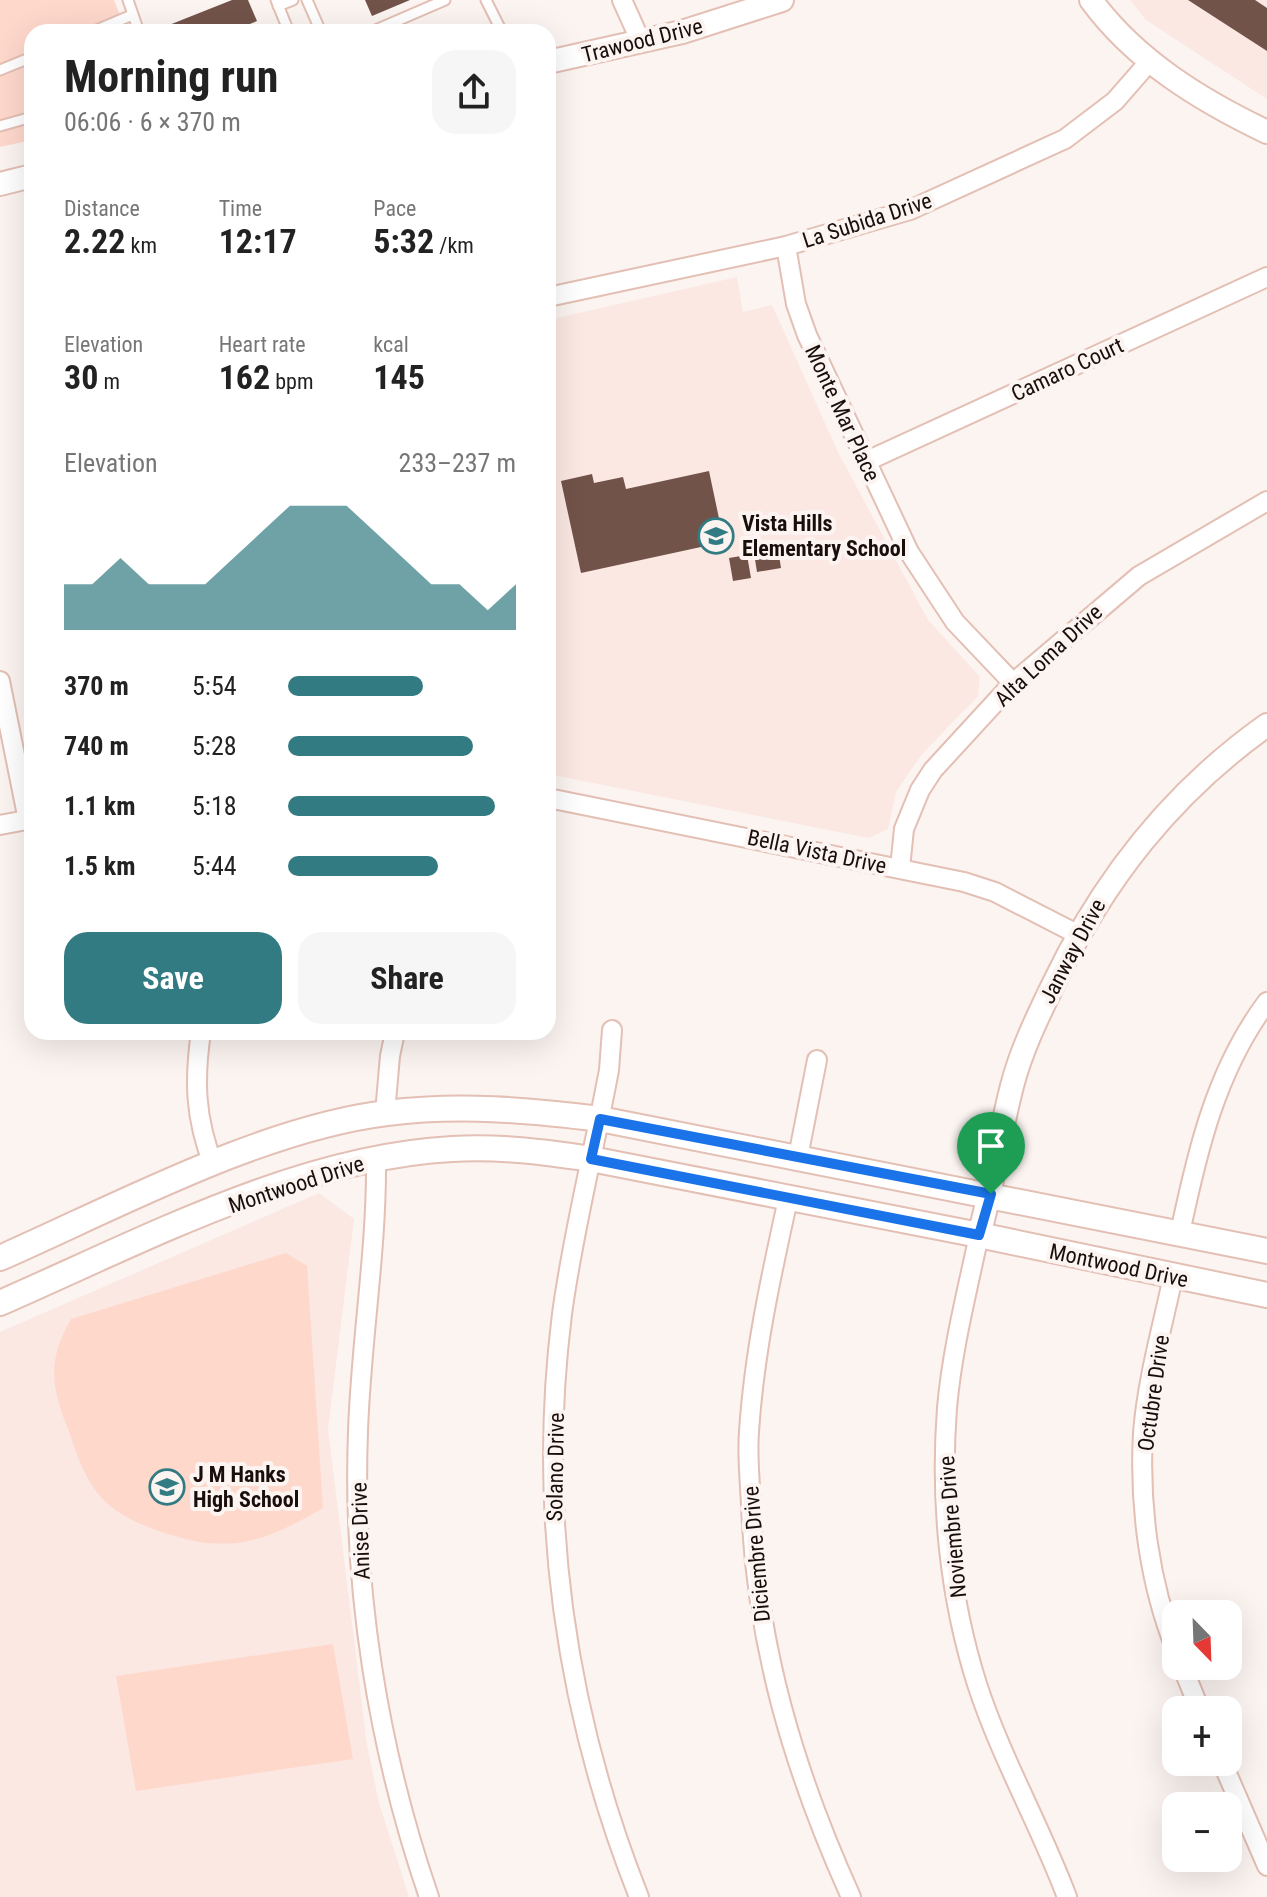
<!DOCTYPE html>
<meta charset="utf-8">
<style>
:root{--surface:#fff;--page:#f6f6f6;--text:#222;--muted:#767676;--accent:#337b82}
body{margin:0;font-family:"Roboto Condensed",sans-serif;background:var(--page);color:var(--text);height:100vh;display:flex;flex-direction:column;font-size:30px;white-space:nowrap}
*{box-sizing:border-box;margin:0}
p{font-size:26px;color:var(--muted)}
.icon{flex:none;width:44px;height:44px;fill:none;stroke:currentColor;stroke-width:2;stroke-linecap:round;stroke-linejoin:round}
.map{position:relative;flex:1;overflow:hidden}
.details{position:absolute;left:24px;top:24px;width:532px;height:1016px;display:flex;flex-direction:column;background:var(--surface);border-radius:24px;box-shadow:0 8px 32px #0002}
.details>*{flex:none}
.needle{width:52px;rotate:157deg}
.tools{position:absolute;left:1162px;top:1600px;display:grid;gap:16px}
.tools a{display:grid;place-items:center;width:80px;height:80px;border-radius:16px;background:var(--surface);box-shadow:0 8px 32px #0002;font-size:40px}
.pin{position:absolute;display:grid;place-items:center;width:68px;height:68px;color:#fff;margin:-82px -34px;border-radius:50% 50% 50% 0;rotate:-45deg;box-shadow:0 0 8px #0007}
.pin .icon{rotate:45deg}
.round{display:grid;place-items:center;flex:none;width:84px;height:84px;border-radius:24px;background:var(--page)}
.headline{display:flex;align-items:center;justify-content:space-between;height:136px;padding:0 40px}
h1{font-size:44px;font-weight:700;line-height:60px}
.stats{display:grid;grid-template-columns:repeat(3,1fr);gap:12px;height:136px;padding:8px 40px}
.stats div{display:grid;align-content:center}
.stats b{font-size:34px;font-weight:700}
.stats small{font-size:22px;font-weight:400}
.stats p{font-size:22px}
.chart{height:224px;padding:16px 40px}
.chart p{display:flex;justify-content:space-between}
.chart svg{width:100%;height:144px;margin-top:8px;fill:var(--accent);opacity:.7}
.button{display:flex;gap:16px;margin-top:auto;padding:16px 40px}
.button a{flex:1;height:92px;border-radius:24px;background:var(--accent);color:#fff;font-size:32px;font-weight:700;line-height:92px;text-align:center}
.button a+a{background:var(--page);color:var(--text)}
ul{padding:0 40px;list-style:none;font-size:26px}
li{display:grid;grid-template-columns:128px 96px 1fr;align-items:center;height:60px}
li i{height:20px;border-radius:10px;background:var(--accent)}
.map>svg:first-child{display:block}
.built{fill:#fbe8e3}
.green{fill:#ffd8cc}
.building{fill:#72534a}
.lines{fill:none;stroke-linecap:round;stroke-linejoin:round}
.service-casing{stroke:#e3bfb4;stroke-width:13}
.minor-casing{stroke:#e3bfb4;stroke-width:22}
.tertiary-casing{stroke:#e3bfb4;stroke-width:26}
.secondary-casing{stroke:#e3bfb4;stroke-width:28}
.service{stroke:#fff;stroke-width:9}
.minor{stroke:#fff;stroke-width:18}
.tertiary{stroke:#fff;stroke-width:22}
.secondary{stroke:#fff;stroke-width:24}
.route-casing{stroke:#fff;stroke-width:16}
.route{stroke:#1a73e8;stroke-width:10}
.labels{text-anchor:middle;stroke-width:8;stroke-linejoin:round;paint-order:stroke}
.street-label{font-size:22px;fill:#1a0e0a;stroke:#fbf4f1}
.poi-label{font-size:22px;font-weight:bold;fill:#1a0e0a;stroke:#fbf4f1;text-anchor:start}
</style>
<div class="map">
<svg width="1267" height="1897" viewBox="0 0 1267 1897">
<rect width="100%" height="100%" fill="#fbf4f1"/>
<path class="built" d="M1130 0H1267V99L1146 20Z
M737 277 743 312 772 305 838 452 928 620 980 677 978 696 922 754 896 792 888 829 869 838 548 774V320Z
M319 1193 354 1219 328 1429 367 1745 379 1803 409 1897H0V1332Z"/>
<path class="green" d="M0 0H114L127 32H32V140L0 147Z
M286 1253 307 1266 323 1508C260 1545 226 1555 156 1530 136 1523 113 1512 99 1495 84 1477 76 1452 68 1429 51 1386 47 1361 71 1319Z
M333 1644 353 1759 136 1791 116 1676Z"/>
<path class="building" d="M232 0H248L257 21 245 26 248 32H166L164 27Z
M365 0H410L372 16Z
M1188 0H1255L1267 8V51Z
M709 471 724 542 581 573 561 481 592 474 594 483 623 477 626 489Z
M778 549 781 568 757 572 754 553Z
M747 555 751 578 733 581 729 558Z"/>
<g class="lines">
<defs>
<path id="service" d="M128 0 139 32
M276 0 289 32
M307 0 321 32
M486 0 502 32
M278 6 293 0
M92 32 132 15
M371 32 445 0
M0 70 32 57
M0 126 32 117"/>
<path id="minor" d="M622 0 641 42
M786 246 796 304 807 335 909 552 955 622 1013 683
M548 297 786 246 910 210 1065 139 1115 101 1149 62
M867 461 1267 277
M0 681 28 820
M548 798 964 882 995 892 1077 934
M0 825 32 819
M900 868 904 829 920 790 933 770 1013 683 1139 576 1267 501
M612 1030 609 1070C594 1151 573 1232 562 1314 537 1513 565 1711 639 1897
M201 1032C194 1080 195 1118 213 1164
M385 1113 390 1056 395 1032
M798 1157 817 1060
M376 1159C377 1250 361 1340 358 1431 352 1588 378 1749 429 1897
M788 1199C771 1276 754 1353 749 1432 747 1456 750 1481 751 1505 756 1644 794 1771 851 1897
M1180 1233C1197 1152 1216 1070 1267 1002
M979 1235C967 1292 952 1350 947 1408 940 1500 949 1596 977 1684 1001 1758 1040 1825 1067 1897
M1173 1277C1162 1328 1147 1381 1143 1433 1139 1505 1149 1583 1176 1650
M1182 1666 1200 1710
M1222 1762 1267 1866"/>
<path id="tertiary" d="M1091 0C1135 60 1200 100 1267 132
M548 62 682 32 782 0
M0 184 32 176
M979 1235C993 1186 999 1136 1012 1086 1021 1051 1037 1018 1053 985 1103 880 1171 793 1267 725"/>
<path id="secondary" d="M0 1258C116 1207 262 1128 387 1113 459 1104 528 1110 600 1119L1267 1251
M0 1303C140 1242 298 1157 452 1149 499 1146 544 1152 591 1159L979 1235 1267 1295"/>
</defs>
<use href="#service" class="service-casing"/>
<use href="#minor" class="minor-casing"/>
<use href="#tertiary" class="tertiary-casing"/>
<use href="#secondary" class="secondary-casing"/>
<use href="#service" class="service"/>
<use href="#minor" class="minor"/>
<use href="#tertiary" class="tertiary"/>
<use href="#secondary" class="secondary"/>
</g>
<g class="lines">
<defs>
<path id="route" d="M600 1119 991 1194 979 1235 591 1159Z"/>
</defs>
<use href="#route" class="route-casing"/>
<use href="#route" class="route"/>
</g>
<defs>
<symbol id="school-ring" viewBox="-11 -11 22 22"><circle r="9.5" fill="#fbf4f1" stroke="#337b82" stroke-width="1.5"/><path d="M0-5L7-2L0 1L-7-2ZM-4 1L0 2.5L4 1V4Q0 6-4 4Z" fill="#337b82"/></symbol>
</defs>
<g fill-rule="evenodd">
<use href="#school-ring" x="696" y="516" width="40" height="40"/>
<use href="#school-ring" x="147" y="1467" width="40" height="40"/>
</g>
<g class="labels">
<g class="street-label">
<text transform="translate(642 40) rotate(-14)" y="8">Trawood Drive</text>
<text transform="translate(867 220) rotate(-18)" y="8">La Subida Drive</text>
<text transform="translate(1067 369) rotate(-25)" y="8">Camaro Court</text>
<text transform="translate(843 413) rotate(65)" y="8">Monte Mar Place</text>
<text transform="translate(1048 655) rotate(-43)" y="8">Alta Loma Drive</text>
<text transform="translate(817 851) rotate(12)" y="8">Bella Vista Drive</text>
<text transform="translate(1072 951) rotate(-62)" y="8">Janway Drive</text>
<text transform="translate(296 1184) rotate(-18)" y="8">Montwood Drive</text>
<text transform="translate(1119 1265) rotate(12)" y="8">Montwood Drive</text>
<text transform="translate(1153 1393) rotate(-82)" y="8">Octubre Drive</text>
<text transform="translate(555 1467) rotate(-89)" y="8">Solano Drive</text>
<text transform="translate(952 1527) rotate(-95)" y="8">Noviembre Drive</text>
<text transform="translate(360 1531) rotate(-92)" y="8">Anise Drive</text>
<text transform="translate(756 1554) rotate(-95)" y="8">Diciembre Drive</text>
</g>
<g class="poi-label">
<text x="742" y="531">Vista Hills<tspan x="742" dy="25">Elementary School</tspan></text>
<text x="193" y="1482">J M Hanks<tspan x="193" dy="25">High School</tspan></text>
</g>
</g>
</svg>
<div class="tools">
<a><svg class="needle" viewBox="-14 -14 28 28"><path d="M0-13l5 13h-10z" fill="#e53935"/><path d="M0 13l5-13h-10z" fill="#767676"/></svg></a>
<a>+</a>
<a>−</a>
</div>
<div class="pin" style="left:991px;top:1194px;background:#1e9e55"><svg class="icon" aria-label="arrive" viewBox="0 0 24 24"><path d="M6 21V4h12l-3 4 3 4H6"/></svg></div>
<section class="details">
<div class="headline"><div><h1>Morning run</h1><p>06:06 · 6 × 370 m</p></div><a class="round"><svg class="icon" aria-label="share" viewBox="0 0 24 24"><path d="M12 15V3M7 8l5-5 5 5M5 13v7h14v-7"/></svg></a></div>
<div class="stats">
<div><p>Distance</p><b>2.22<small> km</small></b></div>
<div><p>Time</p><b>12:17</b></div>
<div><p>Pace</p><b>5:32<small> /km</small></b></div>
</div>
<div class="stats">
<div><p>Elevation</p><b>30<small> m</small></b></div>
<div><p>Heart rate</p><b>162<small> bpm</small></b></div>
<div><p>kcal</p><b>145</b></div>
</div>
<div class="chart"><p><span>Elevation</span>233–237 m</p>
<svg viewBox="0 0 160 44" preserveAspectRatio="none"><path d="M0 44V30L10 30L20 22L30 30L40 30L50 30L60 22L70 14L80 6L90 6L100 6L110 14L120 22L130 30L140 30L150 38L160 30V44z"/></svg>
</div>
<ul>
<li><b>370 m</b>5:54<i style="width:59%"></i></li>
<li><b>740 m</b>5:28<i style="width:81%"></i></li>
<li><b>1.1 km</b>5:18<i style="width:91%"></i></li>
<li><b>1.5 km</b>5:44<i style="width:66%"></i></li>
</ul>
<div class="button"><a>Save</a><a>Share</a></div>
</section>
</div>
